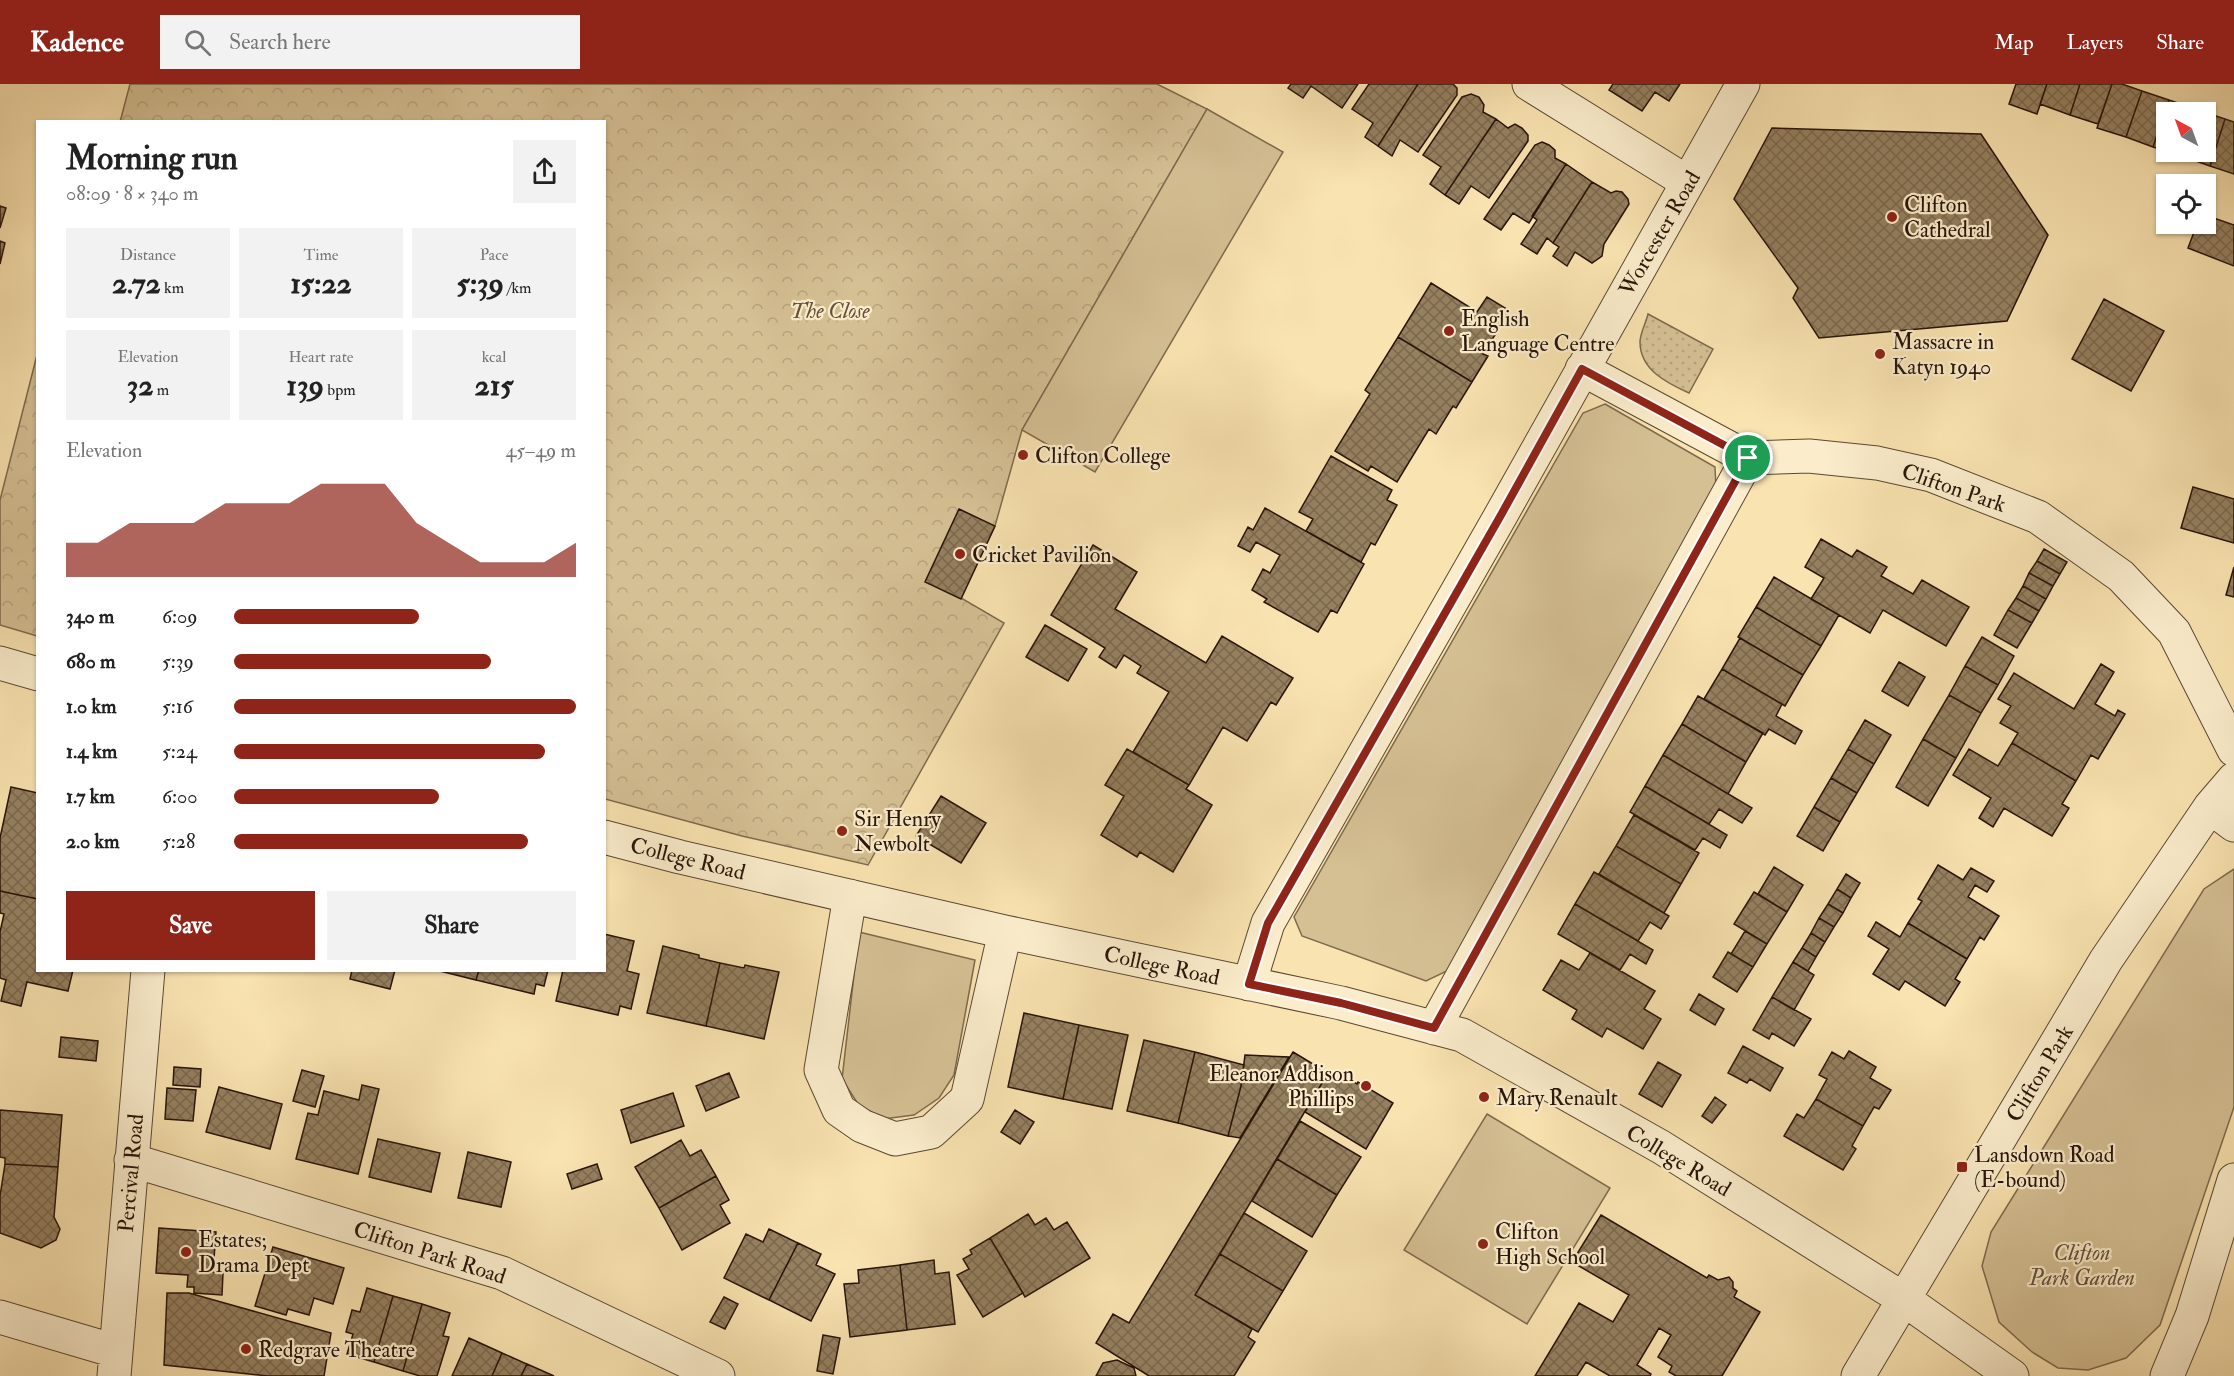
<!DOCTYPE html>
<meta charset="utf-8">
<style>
:root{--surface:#fff;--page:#f2f2f2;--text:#222;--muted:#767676;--accent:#8f2418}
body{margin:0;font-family:"IM FELL Double Pica",serif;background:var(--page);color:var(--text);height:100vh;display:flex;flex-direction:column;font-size:22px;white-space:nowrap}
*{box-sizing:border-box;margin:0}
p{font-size:20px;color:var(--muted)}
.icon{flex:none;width:33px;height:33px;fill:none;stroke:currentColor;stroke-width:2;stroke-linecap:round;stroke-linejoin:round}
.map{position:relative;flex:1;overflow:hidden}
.panel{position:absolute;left:36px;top:36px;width:570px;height:852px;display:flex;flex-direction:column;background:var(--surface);border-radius:0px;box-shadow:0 2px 4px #0004}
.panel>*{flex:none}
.needle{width:39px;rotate:319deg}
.tools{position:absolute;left:2156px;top:18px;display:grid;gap:12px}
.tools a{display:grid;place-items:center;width:60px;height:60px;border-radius:0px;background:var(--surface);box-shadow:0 2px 4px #0004;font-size:30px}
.pin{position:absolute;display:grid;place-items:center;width:51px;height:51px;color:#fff;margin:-26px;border:3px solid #fff;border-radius:50%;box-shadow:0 2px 6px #0007}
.round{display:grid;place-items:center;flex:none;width:63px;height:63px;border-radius:0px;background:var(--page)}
.headline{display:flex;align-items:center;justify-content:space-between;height:102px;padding:0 30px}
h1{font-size:33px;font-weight:800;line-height:45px}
.metrics{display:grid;grid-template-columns:repeat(3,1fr);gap:9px;height:102px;padding:6px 30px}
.metrics div{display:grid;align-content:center;border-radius:0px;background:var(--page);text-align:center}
.metrics b{font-size:30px;font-weight:800}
.metrics small{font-size:16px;font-weight:400}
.metrics p{font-size:16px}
.chart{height:168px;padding:12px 30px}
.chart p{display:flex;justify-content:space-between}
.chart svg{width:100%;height:108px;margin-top:6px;fill:var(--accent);opacity:.7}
.cta{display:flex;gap:12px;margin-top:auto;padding:12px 30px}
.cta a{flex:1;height:69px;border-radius:0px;background:var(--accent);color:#fff;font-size:24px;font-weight:800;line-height:69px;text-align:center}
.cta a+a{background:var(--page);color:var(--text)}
ul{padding:0 30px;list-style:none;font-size:20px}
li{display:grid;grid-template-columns:96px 72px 1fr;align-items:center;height:45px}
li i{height:15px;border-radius:8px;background:var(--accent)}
header{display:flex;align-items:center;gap:36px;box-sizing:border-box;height:84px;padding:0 30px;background:var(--accent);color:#fff}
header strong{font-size:28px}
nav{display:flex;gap:33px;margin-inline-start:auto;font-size:21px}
.search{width:420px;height:54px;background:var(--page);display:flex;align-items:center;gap:15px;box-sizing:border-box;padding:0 21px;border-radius:0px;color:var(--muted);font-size:22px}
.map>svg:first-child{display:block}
.grass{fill:url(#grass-dots);stroke:#7e6a4e;stroke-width:1.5}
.forest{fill:url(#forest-crowns);stroke:#7e6a4e;stroke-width:1.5}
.garden{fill:#d5c094;stroke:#7e6a4e;stroke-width:1.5}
.building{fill:url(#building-cross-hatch);stroke:#281409;stroke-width:1.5}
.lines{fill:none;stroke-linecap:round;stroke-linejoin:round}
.minor-casing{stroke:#5c4833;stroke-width:35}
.minor{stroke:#fbedcc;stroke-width:33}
.route-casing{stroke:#fff;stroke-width:12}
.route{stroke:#8f2418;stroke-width:8}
.poi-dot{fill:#8f2418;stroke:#fbedcc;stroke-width:2}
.labels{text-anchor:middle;stroke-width:4.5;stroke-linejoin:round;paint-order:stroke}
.poi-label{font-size:22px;fill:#281409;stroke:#fbedcc;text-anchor:start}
.street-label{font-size:22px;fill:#281409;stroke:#fbedcc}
.park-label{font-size:22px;font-style:italic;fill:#65503a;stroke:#fbedcc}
</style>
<header>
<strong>Kadence</strong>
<div class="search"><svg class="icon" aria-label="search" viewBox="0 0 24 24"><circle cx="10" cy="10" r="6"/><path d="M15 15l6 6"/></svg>Search here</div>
<nav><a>Map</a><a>Layers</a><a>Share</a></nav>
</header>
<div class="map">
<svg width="2234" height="1292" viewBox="0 0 2234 1292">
<defs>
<pattern id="grass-dots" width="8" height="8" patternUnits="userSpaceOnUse" patternTransform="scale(1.5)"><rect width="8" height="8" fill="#d5c094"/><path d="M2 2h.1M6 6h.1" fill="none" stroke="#b7a47e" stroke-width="1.8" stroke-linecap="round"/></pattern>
<pattern id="forest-crowns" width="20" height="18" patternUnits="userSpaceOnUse" patternTransform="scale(1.5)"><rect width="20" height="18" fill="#d5c094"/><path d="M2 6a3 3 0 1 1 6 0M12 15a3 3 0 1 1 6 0" fill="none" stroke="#b7a47e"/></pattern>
<pattern id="building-cross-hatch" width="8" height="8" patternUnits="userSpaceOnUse" patternTransform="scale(1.5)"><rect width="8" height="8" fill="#958060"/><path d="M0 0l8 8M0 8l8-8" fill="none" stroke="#7a684d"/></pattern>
</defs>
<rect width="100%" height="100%" fill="#f9e3b0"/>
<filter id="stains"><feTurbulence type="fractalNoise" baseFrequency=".00333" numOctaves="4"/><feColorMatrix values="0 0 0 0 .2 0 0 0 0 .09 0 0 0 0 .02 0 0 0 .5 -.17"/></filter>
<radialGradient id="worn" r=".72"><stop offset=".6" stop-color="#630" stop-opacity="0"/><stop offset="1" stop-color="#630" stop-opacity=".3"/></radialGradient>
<path class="grass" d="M1648 230 1713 265 1689 309C1667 299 1640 286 1640 258 1640 249 1646 239 1648 230Z"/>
<path class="forest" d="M130 0H1157L1207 25 1022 346 995 442 961 514 1004 539 868 781 742 752 605 715 604 38H120Z
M37 271 38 552H37L0 541V416Z"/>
<path class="garden" d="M1207 25 1283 68 1095 388 1022 346Z
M1605 320 1715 383 1716 405 1451 885 1426 897 1302 852 1294 833 1583 329Z
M2234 785V1023L2160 1241 2126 1274 2088 1286 2058 1284 2032 1268 1999 1238 1982 1182 1991 1148 2204 805Z
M859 848 975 876 954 991 939 1014 914 1031 883 1035 858 1020 842 995Z
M1487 1030 1610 1104 1527 1240 1404 1166Z"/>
<path class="building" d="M1291 0H1358L1342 24 1311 2 1303 14 1288 4Z
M1369 0H1418L1378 62 1365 53 1373 39 1352 25Z
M1418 0H1453L1457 4V11L1418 68 1400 56 1392 72 1378 62Z
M1613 0H1680L1669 17 1655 8 1642 27 1609 6Z
M2016 0H2047L2037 30 2009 20Z
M2047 0H2080L2070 31 2040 20Z
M2080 0H2112L2098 40 2070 31Z
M2112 0H2122L2142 7 2126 53 2097 44Z
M2142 7 2169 16 2153 63 2126 53Z
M1471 10 1479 13 1484 21 1483 28 1496 35 1445 111 1430 100 1441 83 1423 71 1462 13Z
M2169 16 2198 26V28H2166V67L2153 63Z
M2198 26 2225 35 2210 82 2182 72 2184 68H2205V28H2198Z
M1496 35 1508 44 1515 40 1522 44 1528 51V57L1489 114 1471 102 1459 120 1445 111Z
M2225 35 2234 38V90L2210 82Z
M1772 44 1981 50 2048 151 2007 237 1819 254 1793 214 1798 204 1734 115Z
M1542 58 1549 61 1555 66V74L1566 80 1529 139 1513 129 1501 146 1484 135 1535 61Z
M1566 80 1592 98 1553 159 1547 154 1537 170 1521 160 1537 136 1532 132Z
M1592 98 1611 109 1616 107 1622 108 1628 115 1629 120 1604 160 1602 172 1592 179 1575 168 1567 182 1553 172 1559 163 1553 159Z
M0 122 6 124 0 144Z
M2205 131 2234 141V182L2188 164 2197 140H2205Z
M0 157 5 159 0 180Z
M1431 199 1477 228 1487 213 1510 227 1483 270 1488 272 1472 298 1398 253Z
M2104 215 2164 247 2131 307 2072 275Z
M1398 253 1472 298 1456 324 1453 322 1436 350 1429 345 1397 398 1371 382 1368 387 1335 367 1370 310 1365 306Z
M1331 372 1392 406 1387 416 1397 421 1375 461 1371 459 1361 478 1306 447 1313 435 1299 428Z
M2193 403 2234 415V459L2181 444Z
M1265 424 1364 480 1337 529 1331 526 1318 548 1264 518 1267 515 1252 506 1263 485 1270 489 1280 471 1256 458 1250 468 1238 462 1248 443 1253 446Z
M959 425 995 442 961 515 925 498Z
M1821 455 1852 473 1857 466 1887 483 1881 492 1913 510 1922 496 1969 523 1946 562 1883 526 1870 549 1811 515 1824 494 1805 483Z
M1093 461 1137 488 1115 525 1206 579 1222 552 1293 594 1276 621 1271 618 1247 657 1223 643 1189 701 1133 668 1169 608 1137 589 1141 582 1124 571 1116 584 1099 573 1105 564 1051 531Z
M2044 465 2067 478 2060 490 2037 477Z
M2037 477 2060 490 2053 502 2029 489Z
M2234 483V513L2226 511Z
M2029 489 2053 502 2046 515 2023 502Z
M1774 493 1839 531 1821 562 1756 523Z
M2023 502 2046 515 2039 527 2016 514Z
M2016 514 2039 527 2032 539 2008 526Z
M1756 523 1821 562 1803 591 1738 553Z
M2008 526 2032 539 2017 564 1994 551Z
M1045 541 1087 565 1068 597 1026 573Z
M1982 553 2014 572 1998 601 1965 582Z
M1740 554 1803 591 1785 622 1722 585Z
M1899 578 1925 593 1908 622 1882 607Z
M2101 580 2114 588 2095 620 2115 632 2118 626 2125 630 2098 675 2091 671 2076 697 2012 659 2018 649 2000 639 2011 622 1998 615 2014 589 2074 625Z
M1965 582 1998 601 1981 629 1949 611Z
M1722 585 1782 620 1776 632 1802 647 1795 660 1769 645 1765 651 1704 615Z
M1949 611 1981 629 1956 674 1923 655Z
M1698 612 1763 649 1746 678 1682 640Z
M1865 636 1891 651 1874 680 1848 665Z
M1682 640 1746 678 1728 710 1663 671Z
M1923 655 1956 674 1928 722 1896 703Z
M2012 659 2076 697 2062 720 2069 724 2052 752 2004 724 1993 743 1979 734 1991 714 1953 691 1969 665 1998 682Z
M1127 665 1189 701 1186 705 1212 721 1173 788 1140 768 1137 773 1101 751 1124 712 1105 701Z
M1848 665 1874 680 1857 709 1831 694Z
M1663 671 1752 724 1742 739 1719 725 1709 740 1645 702Z
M1831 694 1857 709 1840 738 1814 723Z
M1645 702 1727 751 1720 764 1703 754 1695 766 1630 728Z
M11 703 38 709V815L0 807V754Z
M941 712 986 739 961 779 916 752Z
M1814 723 1840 738 1823 767 1797 752Z
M1634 731 1699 769 1681 800 1616 762Z
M1616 762 1681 800 1664 829 1599 790Z
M1938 781 1963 796 1971 784 1994 797 1987 808 1975 801 1968 813 1999 832 1984 856 1980 853 1967 875 1908 839 1922 817 1918 815Z
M1774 783 1803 801 1787 828 1758 810Z
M1594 788 1669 832 1661 845 1650 838 1638 857 1575 820Z
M1846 790 1860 799 1851 814 1837 805Z
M1837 805 1851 814 1843 829 1828 820Z
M0 807 38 815V886H73L68 907 27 898 21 922 1 917 6 896 0 894V848L4 830 0 829Z
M1754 808 1787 828 1767 860 1734 840Z
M1575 820 1653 866 1646 880 1630 870 1620 886 1558 850Z
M1828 820 1843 829 1834 843 1819 834Z
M1819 834 1834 843 1825 858 1811 849Z
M1876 838 1900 853 1908 839 1967 875 1955 895 1960 898 1945 922 1905 897 1899 906 1873 890 1889 865 1868 852Z
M1745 847 1767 860 1753 883 1731 870Z
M1811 849 1825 858 1816 873 1802 864Z
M604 850 634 857 627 887 639 890 631 925 620 922 618 931 556 917 563 886H604Z
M663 862 699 871V874L720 879 706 942 647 929Z
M1802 864 1816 873 1808 887 1793 878Z
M1728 868 1753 883 1737 908 1713 893Z
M1590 869 1655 907 1644 925 1661 935 1643 965 1607 944 1602 953 1572 935 1577 926 1543 906 1561 876 1579 886Z
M1793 878 1814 891 1794 926 1772 913Z
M720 879 744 884 745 881 779 888 764 955 706 942Z
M352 886H395L390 905 350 895Z
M436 886H479L476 896Z
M479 886H548L544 902 536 900 534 910 476 896Z
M1699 910 1724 925 1715 941 1690 926Z
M1772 913 1811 935 1794 962 1772 949 1769 955 1753 946Z
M1024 929 1079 941 1063 1015 1008 1003Z
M1079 941 1128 951 1112 1025 1063 1015Z
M61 953 98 957 96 977 59 973Z
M1144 956 1195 968 1178 1039 1127 1027Z
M1743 962 1783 984 1770 1007 1750 995 1747 999 1728 989Z
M1849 967 1876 983 1870 994 1891 1006 1879 1025 1874 1023 1863 1042 1816 1015 1827 995 1819 991 1832 968 1844 975Z
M1195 968 1244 981 1241 1002 1228 1052 1178 1039Z
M1293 968 1328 989 1195 1211 1252 1245 1248 1253 1255 1258 1234 1292H1149L1096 1259 1113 1230 1129 1239Z
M1245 971 1289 973 1240 1054 1228 1052 1241 1002Z
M1658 978 1681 991 1662 1023 1639 1010Z
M174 983 201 985 200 1003 173 1001Z
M302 986 324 992 315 1023 293 1017Z
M729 989 739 1013 706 1027 696 1002Z
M1328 989 1343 998 1346 993 1357 1000 1358 998 1393 1019 1366 1065 1305 1028Z
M362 1001 379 1005 358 1090 296 1075 308 1029 318 1031 324 1007 359 1016Z
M219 1003 282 1020 270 1065 206 1048Z
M167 1004 196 1006 193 1037 165 1035Z
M673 1009 684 1042 631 1059 621 1026Z
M1715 1013 1726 1021 1712 1039 1702 1032Z
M1816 1015 1863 1042 1852 1062 1856 1065 1843 1086 1784 1052 1797 1030 1804 1034Z
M0 1026 62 1031 58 1083 5 1080V1074L0 1073Z
M1015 1026 1034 1038 1020 1060 1001 1048Z
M1300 1037 1361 1073 1337 1111 1277 1075Z
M378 1055 440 1069 431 1108 369 1093Z
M681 1056 690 1072 701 1066 716 1092 659 1124 635 1083Z
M468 1068 511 1078 501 1123 458 1114Z
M1277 1075 1337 1111 1312 1153 1252 1117Z
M5 1080 58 1083 54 1133 60 1145 56 1156 41 1164 0 1149V1112Z
M597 1080 602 1095 572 1105 567 1090Z
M716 1092 729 1116 720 1121 730 1139 682 1166 659 1124Z
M1244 1129 1307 1167 1283 1207 1220 1170Z
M1028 1130 1035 1141 1046 1134 1054 1146 1067 1138 1090 1174 1025 1213 990 1154Z
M1601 1131 1707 1194 1709 1191 1718 1196 1729 1193 1733 1198V1204L1737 1207 1734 1213 1760 1228 1722 1292H1676L1669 1288 1672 1282 1658 1273 1671 1251 1659 1244 1637 1281 1651 1290 1650 1292H1610L1586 1278 1577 1292H1535L1579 1219 1613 1238 1629 1211 1572 1178Z
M159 1144 216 1148 213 1188 223 1189 222 1211 194 1209V1203H187L188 1191 156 1189Z
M769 1145 798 1159 769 1216 724 1194 746 1150 763 1158Z
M990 1154 1023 1209 983 1233 957 1191 969 1185 963 1175 972 1170 970 1166Z
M798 1159 821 1170 816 1181 835 1190 811 1237 769 1216Z
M273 1163 344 1184 333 1220 314 1214 309 1231 288 1225 286 1231 255 1222Z
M1220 1170 1283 1207 1258 1248 1195 1211Z
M934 1176 935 1190 949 1188 955 1240 907 1246 900 1181Z
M900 1181 907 1246 850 1253 844 1200 859 1199 858 1186Z
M367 1204 393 1212 374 1278 347 1270 353 1250 346 1248 352 1226 360 1228Z
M167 1209H189L331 1249 324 1292H268L164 1281Z
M393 1212 422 1220 403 1287 374 1278Z
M724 1213 738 1220 725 1245 710 1238Z
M422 1220 450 1229 443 1252 449 1253 437 1292H420L403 1287Z
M823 1251 840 1254 833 1290 817 1287Z
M469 1254 502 1269 492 1292H452Z
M502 1269 527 1280 521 1292H492Z
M1117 1276 1134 1284 1136 1292H1096L1103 1279Z
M527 1280 554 1292H521Z"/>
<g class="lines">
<defs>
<path id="minor" d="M1529 0 1687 98
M1582 285 1748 374 1809 372 1877 379 1931 391 2038 433 2121 492 2174 548 2234 666
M0 579 38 590
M2210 723 2234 741
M604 753 680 773 1005 848 1341 919 1462 951 1661 1063 1905 1216 2012 1292
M850 812 821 986 839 1026 862 1042 895 1055 931 1048 967 1015 1005 848
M1249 900 1268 839 1501 431 1743 0
M1434 944 1748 374
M131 1076 502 1189 718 1292
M0 1233 115 1267
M114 1292 148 886
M1858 1292 2106 876 2210 723 2234 695
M2167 1292 2192 1232 2234 1096"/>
</defs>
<use href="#minor" class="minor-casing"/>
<use href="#minor" class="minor"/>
</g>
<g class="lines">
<defs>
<path id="route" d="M1582 285 1748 374 1434 944 1341 919 1249 900 1268 839 1501 431Z"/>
</defs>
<use href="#route" class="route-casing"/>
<use href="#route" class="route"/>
</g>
<g class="poi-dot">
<circle cx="1892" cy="133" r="6"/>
<circle cx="1449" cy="247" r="6"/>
<circle cx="1880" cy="270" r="6"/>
<circle cx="1023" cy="371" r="6"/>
<circle cx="960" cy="470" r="6"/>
<circle cx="842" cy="747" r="6"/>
<circle cx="1366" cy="1002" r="6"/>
<circle cx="1484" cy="1013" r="6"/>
<rect x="1956" y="1077" width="12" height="12" rx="3"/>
<circle cx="1483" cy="1160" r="6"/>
<circle cx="186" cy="1168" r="6"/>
<circle cx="246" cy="1265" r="6"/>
</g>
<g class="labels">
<g class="poi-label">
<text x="1904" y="128">Clifton<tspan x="1904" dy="25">Cathedral</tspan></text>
<text x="1461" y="242">English<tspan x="1461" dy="25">Language Centre</tspan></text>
<text x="1892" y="265">Massacre in<tspan x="1892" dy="25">Katyn 1940</tspan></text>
<text x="1035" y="379">Clifton College</text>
<text x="972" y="478">Cricket Pavilion</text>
<text x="854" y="742">Sir Henry<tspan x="854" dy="25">Newbolt</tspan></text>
<text x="1354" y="997" text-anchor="end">Eleanor Addison<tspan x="1354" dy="25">Phillips</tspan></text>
<text x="1496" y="1021">Mary Renault</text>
<text x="1974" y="1078">Lansdown Road<tspan x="1974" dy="25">(E-bound)</tspan></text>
<text x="1495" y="1155">Clifton<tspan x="1495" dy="25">High School</tspan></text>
<text x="198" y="1163">Estates;<tspan x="198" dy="25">Drama Dept</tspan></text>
<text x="258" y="1273">Redgrave Theatre</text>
</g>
<g class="street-label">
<text transform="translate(1659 149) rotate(-60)" y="8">Worcester Road</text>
<text transform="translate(1954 403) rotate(19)" y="8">Clifton Park</text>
<text transform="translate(688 774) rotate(14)" y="8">College Road</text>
<text transform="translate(1162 881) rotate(12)" y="8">College Road</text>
<text transform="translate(2039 989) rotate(-59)" y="8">Clifton Park</text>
<text transform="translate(1679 1076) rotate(31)" y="8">College Road</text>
<text transform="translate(130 1089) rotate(-85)" y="8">Percival Road</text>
<text transform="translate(430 1168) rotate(18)" y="8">Clifton Park Road</text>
</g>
<g class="park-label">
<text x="830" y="234">The Close</text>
<text x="2082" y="1176">Clifton<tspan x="2082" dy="25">Park Garden</tspan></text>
</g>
</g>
<rect width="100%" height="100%" filter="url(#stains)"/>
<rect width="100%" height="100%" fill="url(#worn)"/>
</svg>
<div class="tools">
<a><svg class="needle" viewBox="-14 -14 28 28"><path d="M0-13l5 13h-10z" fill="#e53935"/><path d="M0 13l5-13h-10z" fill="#767676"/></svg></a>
<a><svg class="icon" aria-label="locate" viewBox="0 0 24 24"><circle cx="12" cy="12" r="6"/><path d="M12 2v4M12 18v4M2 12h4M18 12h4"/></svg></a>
</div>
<div class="pin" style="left:1748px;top:374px;background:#1e9e55"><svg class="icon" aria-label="arrive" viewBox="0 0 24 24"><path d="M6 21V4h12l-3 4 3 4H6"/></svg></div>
<section class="panel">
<div class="headline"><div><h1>Morning run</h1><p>08:09 · 8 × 340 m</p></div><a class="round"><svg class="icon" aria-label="share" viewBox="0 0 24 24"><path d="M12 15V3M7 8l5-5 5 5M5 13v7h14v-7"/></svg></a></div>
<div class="metrics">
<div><p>Distance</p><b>2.72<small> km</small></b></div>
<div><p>Time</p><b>15:22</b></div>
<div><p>Pace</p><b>5:39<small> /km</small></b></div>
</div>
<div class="metrics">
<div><p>Elevation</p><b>32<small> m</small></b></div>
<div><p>Heart rate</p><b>139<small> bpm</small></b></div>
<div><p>kcal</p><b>215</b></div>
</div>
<div class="chart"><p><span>Elevation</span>45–49 m</p>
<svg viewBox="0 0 160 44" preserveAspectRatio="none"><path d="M0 44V30L10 30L20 22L30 22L40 22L50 14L60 14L70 14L80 6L90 6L100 6L110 22L120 30L130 38L140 38L150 38L160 30V44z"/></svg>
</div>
<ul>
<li><b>340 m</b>6:09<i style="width:54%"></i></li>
<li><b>680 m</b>5:39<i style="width:75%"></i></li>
<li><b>1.0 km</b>5:16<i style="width:100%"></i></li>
<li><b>1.4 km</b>5:24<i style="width:91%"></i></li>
<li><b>1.7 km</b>6:00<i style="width:60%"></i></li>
<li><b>2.0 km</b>5:28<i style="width:86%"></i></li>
</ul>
<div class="cta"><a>Save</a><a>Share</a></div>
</section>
</div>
